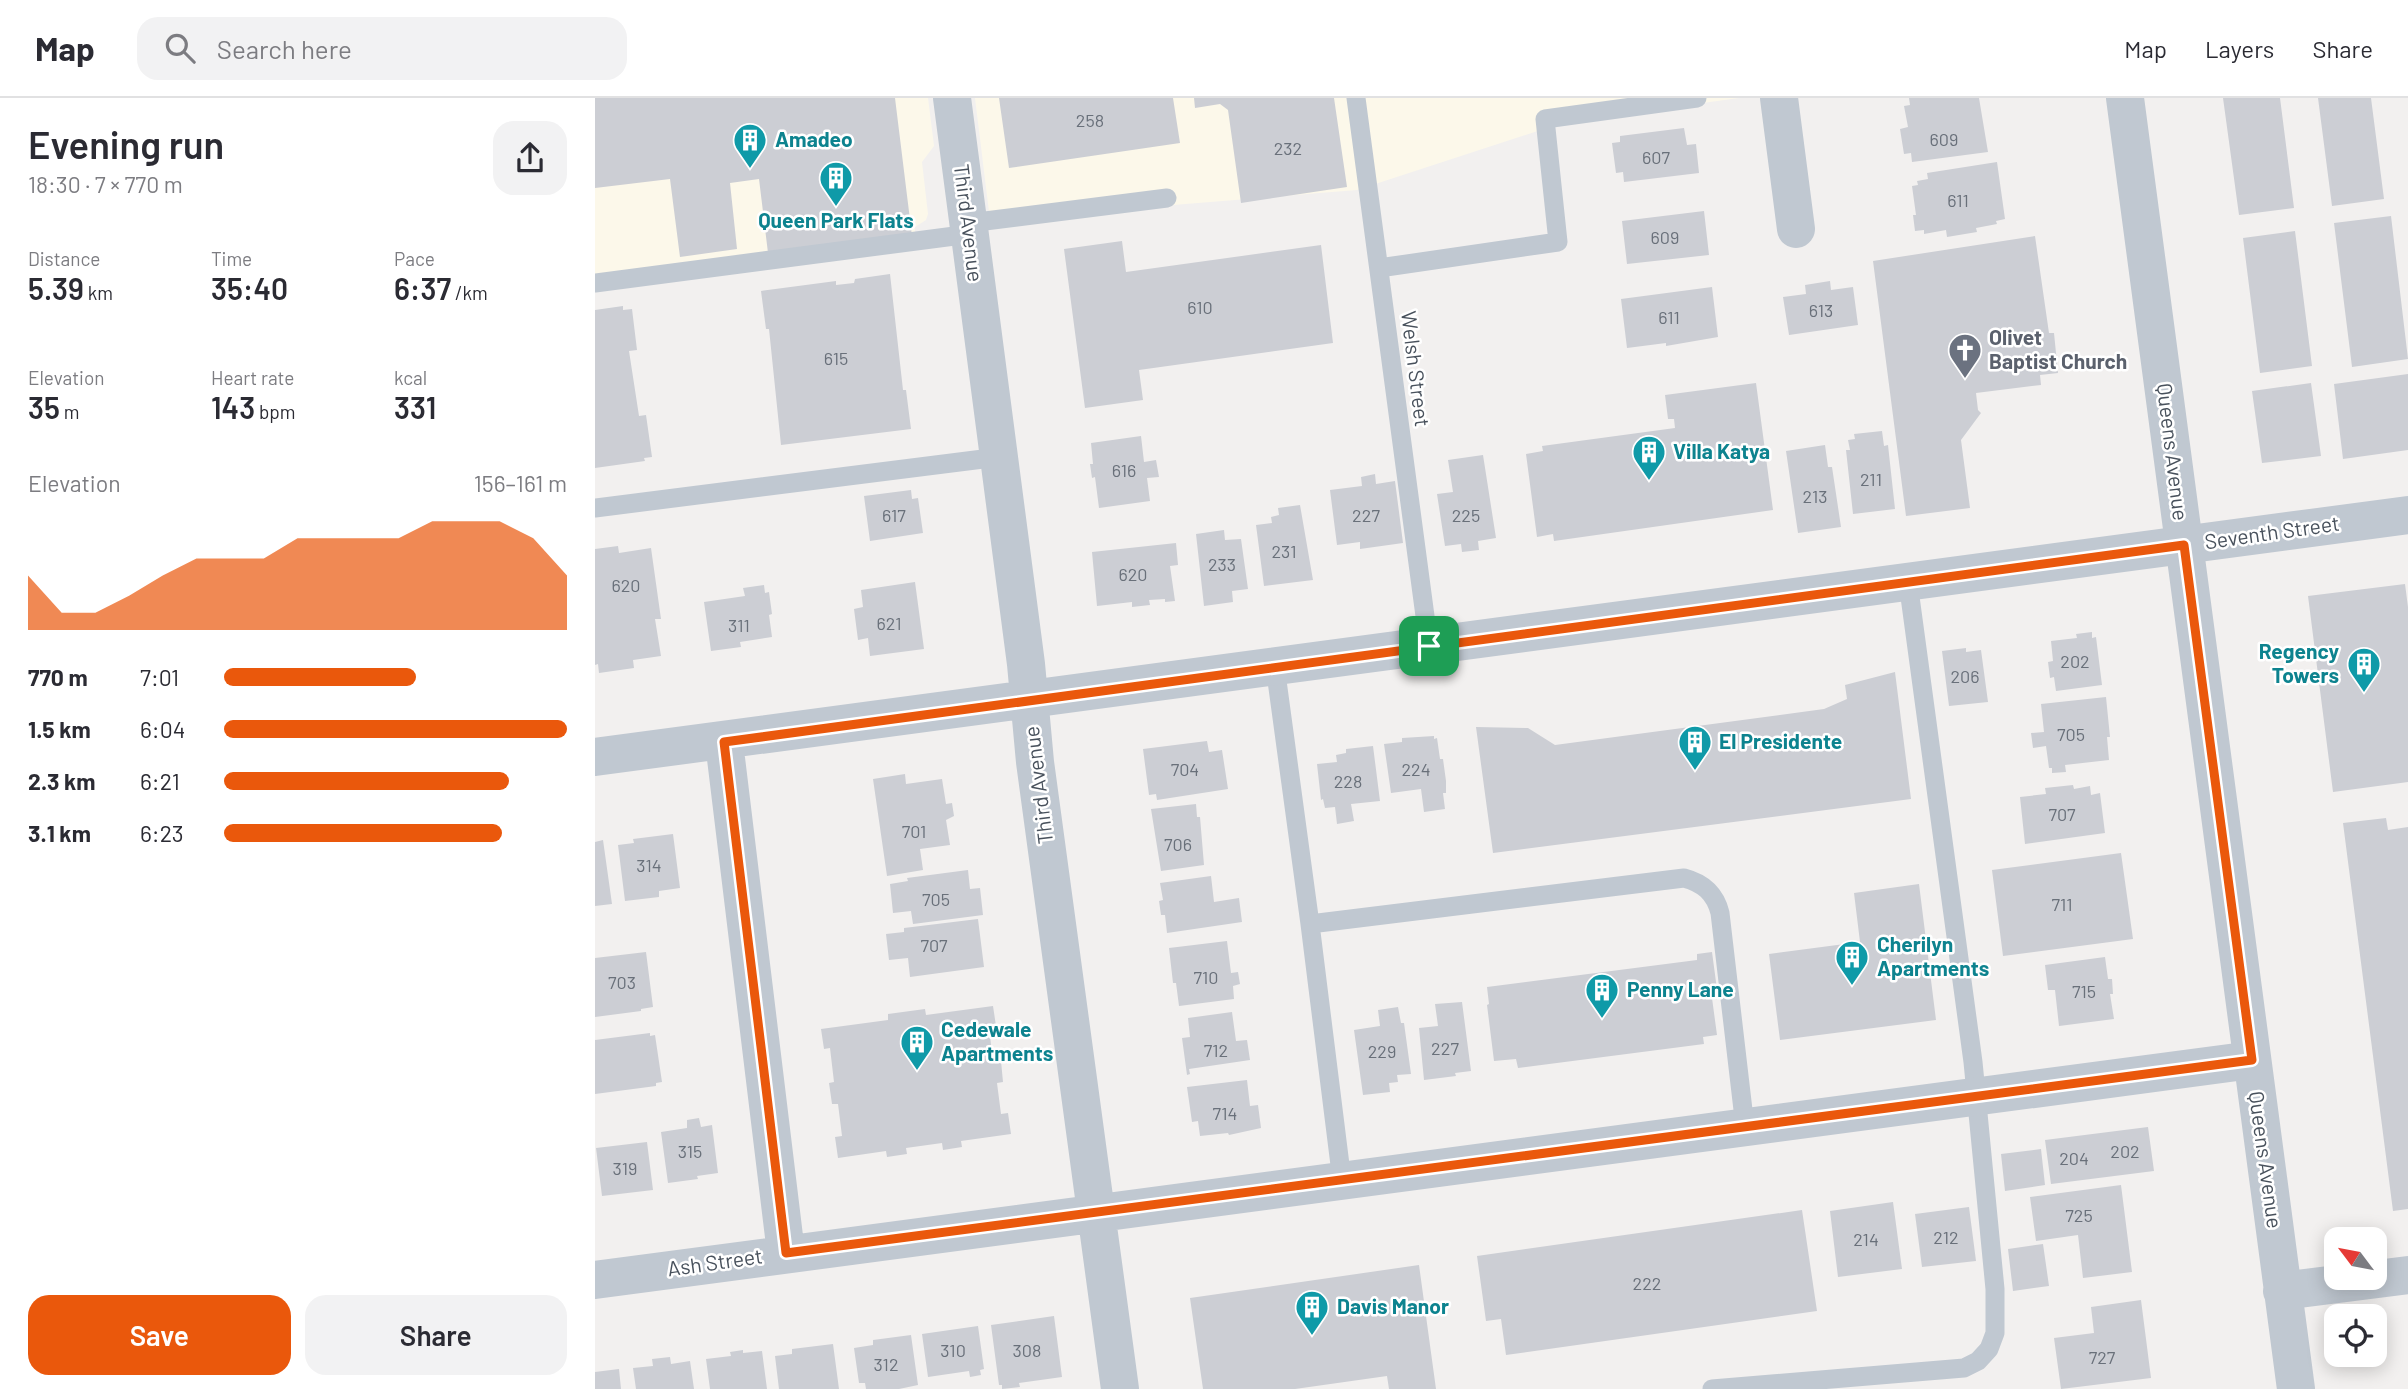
<!DOCTYPE html>
<meta charset="utf-8">
<style>
:root{--surface:#fff;--page:#f2f2f3;--text:#2b2b33;--muted:#7c7c81;--line:#e1e1e2;--accent:#ea580c}
body{margin:0;font-family:Barlow,sans-serif;background:var(--page);color:var(--text);height:100vh;display:flex;flex-direction:column;font-size:26px;white-space:nowrap}
*{box-sizing:border-box;margin:0}
p{font-size:23px;color:var(--muted)}
.icon{flex:none;width:38px;height:38px;fill:none;stroke:currentColor;stroke-width:2;stroke-linecap:round;stroke-linejoin:round}
.map{position:relative;flex:1;overflow:hidden}
.side{display:flex;flex-direction:column;background:var(--surface);width:595px}
.side>*{flex:none}
.needle{width:46px;rotate:302deg}
.buttons{position:absolute;left:1729px;top:1129px;display:grid;gap:14px}
.buttons a{display:grid;place-items:center;width:63px;height:63px;border-radius:14px;background:var(--surface);box-shadow:0 4px 18px #0003;font-size:35px}
.pin{position:absolute;display:grid;place-items:center;width:60px;height:60px;color:#fff;margin:-30px;border-radius:14px;box-shadow:0 4px 10px #0006}
.round{display:grid;place-items:center;flex:none;width:74px;height:74px;border-radius:21px;background:var(--page)}
.headline{display:flex;align-items:center;justify-content:space-between;height:119px;padding:0 28px}
h1{font-size:38px;font-weight:600;line-height:52px}
.stats{display:grid;grid-template-columns:repeat(3,1fr);gap:10px;height:119px;padding:7px 28px}
.stats div{display:grid;align-content:center}
.stats b{font-size:30px;font-weight:600}
.stats small{font-size:19px;font-weight:400}
.stats p{font-size:19px}
.chart{height:196px;padding:14px 28px}
.chart p{display:flex;justify-content:space-between}
.chart svg{width:100%;height:126px;margin-top:7px;fill:var(--accent);opacity:.7}
.primary-button{display:flex;gap:14px;margin-top:auto;padding:14px 28px}
.primary-button a{flex:1;height:80px;border-radius:21px;background:var(--accent);color:#fff;font-size:28px;font-weight:600;line-height:80px;text-align:center}
.primary-button a+a{background:var(--page);color:var(--text)}
ul{padding:0 28px;list-style:none;font-size:23px}
li{display:grid;grid-template-columns:112px 84px 1fr;align-items:center;height:52px}
li i{height:18px;border-radius:9px;background:var(--accent)}
header{display:flex;align-items:center;gap:42px;box-sizing:border-box;height:98px;padding:0 35px;background:var(--surface);border-bottom:2px solid var(--line)}
header strong{font-size:33px}
nav{display:flex;gap:38px;margin-inline-start:auto;font-size:24px}
.search{width:490px;height:63px;background:var(--page);display:flex;align-items:center;gap:18px;box-sizing:border-box;padding:0 24px;border-radius:21px;color:var(--muted);font-size:26px}
main{display:flex;flex:1;min-height:0}
.map>svg:first-child{display:block}
.commercial{fill:#fcf8ea}
.building{fill:#ccced4}
.lines{fill:none;stroke-linecap:round;stroke-linejoin:round}
.service{stroke:#c0c8d1;stroke-width:19}
.minor{stroke:#c0c8d1;stroke-width:38}
.route-casing{stroke:#fff;stroke-width:14}
.route{stroke:#ea580c;stroke-width:9}
.labels{text-anchor:middle;stroke-width:5;stroke-linejoin:round;paint-order:stroke}
.number-label{font-size:18px;fill:#69707a}
.culture-label{font-size:21px;font-weight:bold;fill:#0d838f;stroke:#fff;text-anchor:start}
.street-label{font-size:21px;fill:#48515c;stroke:#fff}
.worship-label{font-size:21px;font-weight:bold;fill:#5b616d;stroke:#fff;text-anchor:start}
</style>
<header>
<strong>Map</strong>
<div class="search"><svg class="icon" aria-label="search" viewBox="0 0 24 24"><circle cx="10" cy="10" r="6"/><path d="M15 15l6 6"/></svg>Search here</div>
<nav><a>Map</a><a>Layers</a><a>Share</a></nav>
</header>
<main>
<section class="side">
<div class="headline"><div><h1>Evening run</h1><p>18:30 · 7 × 770 m</p></div><a class="round"><svg class="icon" aria-label="share" viewBox="0 0 24 24"><path d="M12 15V3M7 8l5-5 5 5M5 13v7h14v-7"/></svg></a></div>
<div class="stats">
<div><p>Distance</p><b>5.39<small> km</small></b></div>
<div><p>Time</p><b>35:40</b></div>
<div><p>Pace</p><b>6:37<small> /km</small></b></div>
</div>
<div class="stats">
<div><p>Elevation</p><b>35<small> m</small></b></div>
<div><p>Heart rate</p><b>143<small> bpm</small></b></div>
<div><p>kcal</p><b>331</b></div>
</div>
<div class="chart"><p><span>Elevation</span>156–161 m</p>
<svg viewBox="0 0 160 44" preserveAspectRatio="none"><path d="M0 44V25L10 38L20 38L30 32L40 25L50 19L60 19L70 19L80 12L90 12L100 12L110 12L120 6L130 6L140 6L150 12L160 25V44z"/></svg>
</div>
<ul>
<li><b>770 m</b>7:01<i style="width:56%"></i></li>
<li><b>1.5 km</b>6:04<i style="width:100%"></i></li>
<li><b>2.3 km</b>6:21<i style="width:83%"></i></li>
<li><b>3.1 km</b>6:23<i style="width:81%"></i></li>
</ul>
<div class="primary-button"><a>Save</a><a>Share</a></div>
</section>
<div class="map">
<svg width="1813" height="1291" viewBox="0 0 1813 1291">
<rect width="100%" height="100%" fill="#f2f0ef"/>
<path class="commercial" d="M0 0H333L339 48 327 64 333 116 331 122 320 129V142L0 185Z
M380 0H1144L970 24 762 92 395 122Z"/>
<path class="building" d="M0 0H300L317 138 173 155 164 81 135 85 142 151 85 159 75 81 0 90Z
M404 0H578L585 45 414 70Z
M599 0H739L752 89 646 105 633 12 625 6 600 10Z
M1314 0H1384L1393 54 1317 64 1316 55 1309 56 1305 31 1313 29 1309 8 1315 7Z
M1628 0H1685L1699 110 1644 117Z
M1723 0H1776L1789 101 1737 108Z
M1089 30 1092 47 1101 46 1104 75 1029 84 1028 74 1021 75 1017 45 1025 44V38Z
M1402 64 1410 121 1401 123 1402 126 1381 130 1382 134 1352 139 1351 132 1329 136V132L1320 133 1318 117H1321L1317 88 1323 87 1322 83 1333 81 1332 75Z
M1109 113 1114 157 1032 166 1027 123Z
M1796 118 1813 261 1757 269 1739 125Z
M1700 133 1717 268 1665 275 1648 140Z
M1440 138 1454 235H1459L1463 275 1445 277 1446 287 1381 295 1383 312 1386 315 1366 342 1375 410 1311 418 1278 163Z
M527 143 531 174 726 147 738 245 544 272 548 302 490 310 469 151Z
M295 176 308 292H311L316 331 186 347 174 231H171L166 193 241 183V187L259 185 260 181Z
M1235 183 1236 192 1258 189 1263 227 1194 237 1188 199 1211 196 1210 187Z
M1117 189 1123 239 1071 248V245L1032 250 1026 201Z
M28 208V212L37 211 42 252 34 253 44 318 51 317 57 359 49 360 50 363 0 370V212Z
M1813 276V352L1748 361 1739 286Z
M1161 285 1178 412 959 443 958 436 942 439 931 356 948 353 947 348 1080 330 1079 321H1073L1070 297Z
M1716 285 1726 358 1667 365 1657 293Z
M1287 333 1289 348 1293 347 1300 411 1258 416 1251 352H1255L1253 342 1260 341 1259 336Z
M546 338 549 364 561 362 564 379 552 380 555 403 504 410 500 379 497 380 495 366H498L496 345Z
M1230 347 1233 369H1237L1246 429 1203 435 1191 353Z
M888 357 901 440 883 443 884 452 867 454 866 446 850 448 842 396 858 394 853 362Z
M780 376 781 386 800 383 808 445 765 451V444L742 447 735 392 767 388 766 379Z
M316 392 317 401 323 400 328 435 275 443 269 398Z
M705 407 718 482 669 488 661 427 677 425 676 419 684 417 683 410Z
M629 432 630 442 646 441 653 491 637 493 638 504 609 508 601 436Z
M581 445 583 467 575 468 580 503 570 504V501L554 502 555 507 537 509V504L502 508 497 454Z
M23 448 24 455 56 450 66 521H60L66 558 38 562 39 570 4 575 3 566 0 567V451Z
M320 484 329 551 275 558 273 540 263 542 259 511 268 509 266 492Z
M1810 486 1813 509V684L1738 694 1713 498Z
M169 487 170 495 174 494 177 516 174 517 177 539 145 544 146 549 116 553 109 504 150 498 148 490Z
M1497 534V540L1501 539 1507 587 1461 593 1459 579 1455 580 1453 564 1458 563 1456 543 1482 540 1481 536Z
M1371 550V554L1386 552 1393 604 1354 608 1347 553Z
M1300 574 1316 701 898 755 881 629 933 630 960 647 1229 611 1252 601 1250 587Z
M1511 599 1515 639H1512L1514 662 1470 667 1471 674 1457 675V670H1454L1451 648 1438 650 1436 635 1449 634 1446 606Z
M839 638V641L842 640 845 661H848L851 683V695H848L850 711 829 714 826 691 796 695 789 646 807 644V640Z
M612 643 614 654 627 652 633 691 562 702 561 696 554 697 548 651Z
M778 648 785 703 756 706 759 723 742 726 740 709 730 710 728 701 726 702 722 666 742 664 741 657 751 655V651Z
M310 676 311 686 347 681 351 706 357 705 359 718 351 722 355 747 325 751 328 772 292 778 278 681Z
M1478 687 1479 691 1495 688 1496 697 1505 695 1510 735 1430 746 1425 699 1451 696 1450 690Z
M601 706 602 719H605L609 767 566 773 556 711Z
M1791 720 1793 732 1813 729V1111L1798 1113 1748 725Z
M78 736 85 790 64 793V799L30 803 23 747 39 745 38 741Z
M8 742 17 806 0 808V744Z
M1526 755 1538 841 1408 858 1397 772Z
M373 772 375 791 385 790 388 817 318 826 316 813 298 815 295 786 313 783 312 780Z
M616 778 619 804 644 800 647 824 572 835 570 817H566L564 803 568 802 565 785Z
M1324 786 1341 922 1185 942 1174 856 1265 844 1259 795Z
M383 821 389 869 315 879 313 860 294 862 291 836 309 834V830Z
M632 843 636 875 643 874 645 886 638 888 639 901 584 908 581 885H578L574 850Z
M51 854 58 909 46 911V913L0 919V860Z
M1117 854 1123 899 1117 900 1122 937 1108 939 1109 946 923 970 921 961 899 963 892 907 894 906 892 889 1102 862V856Z
M1510 859 1513 881H1517L1518 896H1515L1519 921 1464 928 1460 892H1453L1450 867Z
M867 904 876 973 860 975 861 978 829 982 824 930 843 928 840 906Z
M398 908 401 928 394 929 398 964 406 963 408 984 402 985 406 1016 413 1015 416 1036 366 1043 367 1049 348 1052 347 1045 311 1050 312 1056 292 1059 291 1053 243 1060 240 1039 247 1038 243 1006H237L234 985 239 984 235 950 229 951 226 931 293 922V916L330 911 331 917Z
M803 909 806 925H809L816 976 802 977 803 984 794 985 795 994 768 997 759 932 785 928 783 912Z
M637 914 641 943 652 942 655 962 594 971 595 976 592 977 587 940 595 939 593 920Z
M55 935V938L60 937 67 984 61 985V988L0 996V942Z
M652 982 655 1008 663 1007 666 1030 634 1037 633 1035 605 1038 603 1023 597 1024 592 989Z
M104 1020 106 1029 117 1027 123 1075 102 1078 103 1081 73 1085 66 1034 92 1030V1022Z
M1553 1029 1559 1073 1456 1086 1450 1042Z
M52 1044 58 1092 7 1098 1 1050Z
M1446 1051 1450 1087 1410 1093 1406 1056Z
M1526 1087 1537 1174 1488 1180 1483 1137 1441 1143 1435 1099Z
M1298 1104 1307 1171 1243 1179 1235 1113Z
M1374 1109 1381 1163 1327 1169 1320 1116Z
M1207 1112 1222 1213 911 1257 906 1221 891 1223 882 1158Z
M1448 1146 1454 1188 1418 1193 1413 1151Z
M824 1167 841 1291H794L792 1278 700 1291H608L595 1200Z
M1546 1202 1556 1280 1466 1291 1459 1240 1499 1235 1496 1209Z
M459 1218 467 1279 424 1285 425 1289 407 1291V1287H404L396 1227Z
M383 1228 389 1271 385 1272 386 1277 375 1279 374 1273 333 1279 327 1236Z
M316 1237 323 1287 304 1291H271L270 1285H264L259 1250 278 1247V1242Z
M238 1246 244 1291H184L180 1258 197 1256V1251Z
M148 1252V1255L167 1253 172 1291H115L111 1261 136 1258 135 1254Z
M75 1259 76 1266 95 1263 99 1291H41L38 1270 58 1268 57 1261Z
M24 1271 26 1291H0V1274Z"/>
<g class="lines">
<path class="service" d="M761 0 834 548
M374 125 572 100
M784 170 963 144 950 21 1102 0
M0 185 375 136
M0 410 404 359
M680 568 715 826 1089 780C1108 785 1120 795 1125 815L1150 1029
M715 826 747 1083
M1117 1291 1369 1270 1383 1263 1394 1251 1400 1235V1191L1378 964 1313 484"/>
<path class="minor" d="M357 0 431 566 440 664 525 1291
M1184 0 1201 131
M1530 0 1701 1291
M129 644 191 1155
M0 659 1813 417
M0 1182 1657 962
M1687 1193 1813 1177"/>
</g>
<g class="lines">
<defs>
<path id="route" d="M1589 447 1657 962 191 1155 129 644Z"/>
</defs>
<use href="#route" class="route-casing"/>
<use href="#route" class="route"/>
</g>
<defs>
<symbol id="building-pin" viewBox="-11 -11 22 30"><path d="M0 17L-7.5 6A9.5 9.5 0 1 1 7.5 6Z" fill="#0f9aa8" stroke="#fff"/><path d="M-4-6H4V6H1V3H-1V6H-4ZM-2.5-4.3h1.7v1.8h-1.7ZM.8-4.3h1.7v1.8H.8ZM-2.5-1h1.7V.8h-1.7ZM.8-1h1.7V.8H.8Z" fill="#fff"/></symbol>
<symbol id="church-pin" viewBox="-11 -11 22 30"><path d="M0 17L-7.5 6A9.5 9.5 0 1 1 7.5 6Z" fill="#6b7280" stroke="#fff"/><path d="M-1.2-6h2.4v3.5h3.3v2.4h-3.3V6h-2.4V-.1h-3.3v-2.4h3.3Z" fill="#fff"/></symbol>
</defs>
<g fill-rule="evenodd">
<use href="#building-pin" x="136" y="23" width="38" height="52"/>
<use href="#building-pin" x="222" y="61" width="38" height="52"/>
<use href="#church-pin" x="1351" y="233" width="38" height="52"/>
<use href="#building-pin" x="1035" y="335" width="38" height="52"/>
<use href="#building-pin" x="1750" y="547" width="38" height="52"/>
<use href="#building-pin" x="1081" y="625" width="38" height="52"/>
<use href="#building-pin" x="1238" y="840" width="38" height="52"/>
<use href="#building-pin" x="988" y="873" width="38" height="52"/>
<use href="#building-pin" x="303" y="925" width="38" height="52"/>
<use href="#building-pin" x="698" y="1190" width="38" height="52"/>
</g>
<g class="labels">
<g class="number-label">
<text x="495" y="29">258</text>
<text x="1349" y="48">609</text>
<text x="693" y="57">232</text>
<text x="1061" y="66">607</text>
<text x="1363" y="109">611</text>
<text x="1070" y="146">609</text>
<text x="605" y="216">610</text>
<text x="1226" y="219">613</text>
<text x="1074" y="226">611</text>
<text x="241" y="267">615</text>
<text x="529" y="379">616</text>
<text x="1276" y="388">211</text>
<text x="1220" y="405">213</text>
<text x="299" y="424">617</text>
<text x="771" y="424">227</text>
<text x="871" y="424">225</text>
<text x="689" y="460">231</text>
<text x="627" y="473">233</text>
<text x="538" y="483">620</text>
<text x="31" y="494">620</text>
<text x="294" y="532">621</text>
<text x="144" y="534">311</text>
<text x="1480" y="570">202</text>
<text x="1370" y="585">206</text>
<text x="1476" y="643">705</text>
<text x="590" y="678">704</text>
<text x="821" y="678">224</text>
<text x="753" y="690">228</text>
<text x="1467" y="723">707</text>
<text x="319" y="740">701</text>
<text x="583" y="753">706</text>
<text x="54" y="774">314</text>
<text x="341" y="808">705</text>
<text x="1467" y="813">711</text>
<text x="339" y="854">707</text>
<text x="611" y="886">710</text>
<text x="27" y="891">703</text>
<text x="1489" y="900">715</text>
<text x="850" y="957">227</text>
<text x="621" y="959">712</text>
<text x="787" y="960">229</text>
<text x="630" y="1022">714</text>
<text x="95" y="1060">315</text>
<text x="1530" y="1060">202</text>
<text x="1479" y="1067">204</text>
<text x="30" y="1077">319</text>
<text x="1484" y="1124">725</text>
<text x="1351" y="1146">212</text>
<text x="1271" y="1148">214</text>
<text x="1052" y="1192">222</text>
<text x="358" y="1259">310</text>
<text x="432" y="1259">308</text>
<text x="1507" y="1266">727</text>
<text x="291" y="1273">312</text>
</g>
<g class="culture-label">
<text x="180" y="49">Amadeo</text>
<text x="241" y="130" text-anchor="middle">Queen Park Flats</text>
<text x="1078" y="361">Villa Katya</text>
<text x="1744" y="561" text-anchor="end">Regency<tspan x="1744" dy="24">Towers</tspan></text>
<text x="1124" y="651">El Presidente</text>
<text x="1282" y="854">Cherilyn<tspan x="1282" dy="24">Apartments</tspan></text>
<text x="1032" y="899">Penny Lane</text>
<text x="346" y="939">Cedewale<tspan x="346" dy="24">Apartments</tspan></text>
<text x="742" y="1216">Davis Manor</text>
</g>
<g class="street-label">
<text transform="translate(373 125) rotate(83)" y="7">Third Avenue</text>
<text transform="translate(820 271) rotate(83)" y="7">Welsh Street</text>
<text transform="translate(1577 354) rotate(83)" y="7">Queens Avenue</text>
<text transform="translate(1677 435) rotate(-8)" y="7">Seventh Street</text>
<text transform="translate(444 687) rotate(-97)" y="7">Third Avenue</text>
<text transform="translate(1670 1062) rotate(82)" y="7">Queens Avenue</text>
<text transform="translate(120 1165) rotate(-8)" y="7">Ash Street</text>
</g>
<g class="worship-label">
<text x="1394" y="247">Olivet<tspan x="1394" dy="24">Baptist Church</tspan></text>
</g>
</g>
</svg>
<div class="buttons">
<a><svg class="needle" viewBox="-14 -14 28 28"><path d="M0-13l5 13h-10z" fill="#e53935"/><path d="M0 13l5-13h-10z" fill="#7c7c81"/></svg></a>
<a><svg class="icon" aria-label="locate" viewBox="0 0 24 24"><circle cx="12" cy="12" r="6"/><path d="M12 2v4M12 18v4M2 12h4M18 12h4"/></svg></a>
</div>
<div class="pin" style="left:834px;top:548px;background:#1e9e55"><svg class="icon" aria-label="arrive" viewBox="0 0 24 24"><path d="M6 21V4h12l-3 4 3 4H6"/></svg></div>
</div>
</main>
